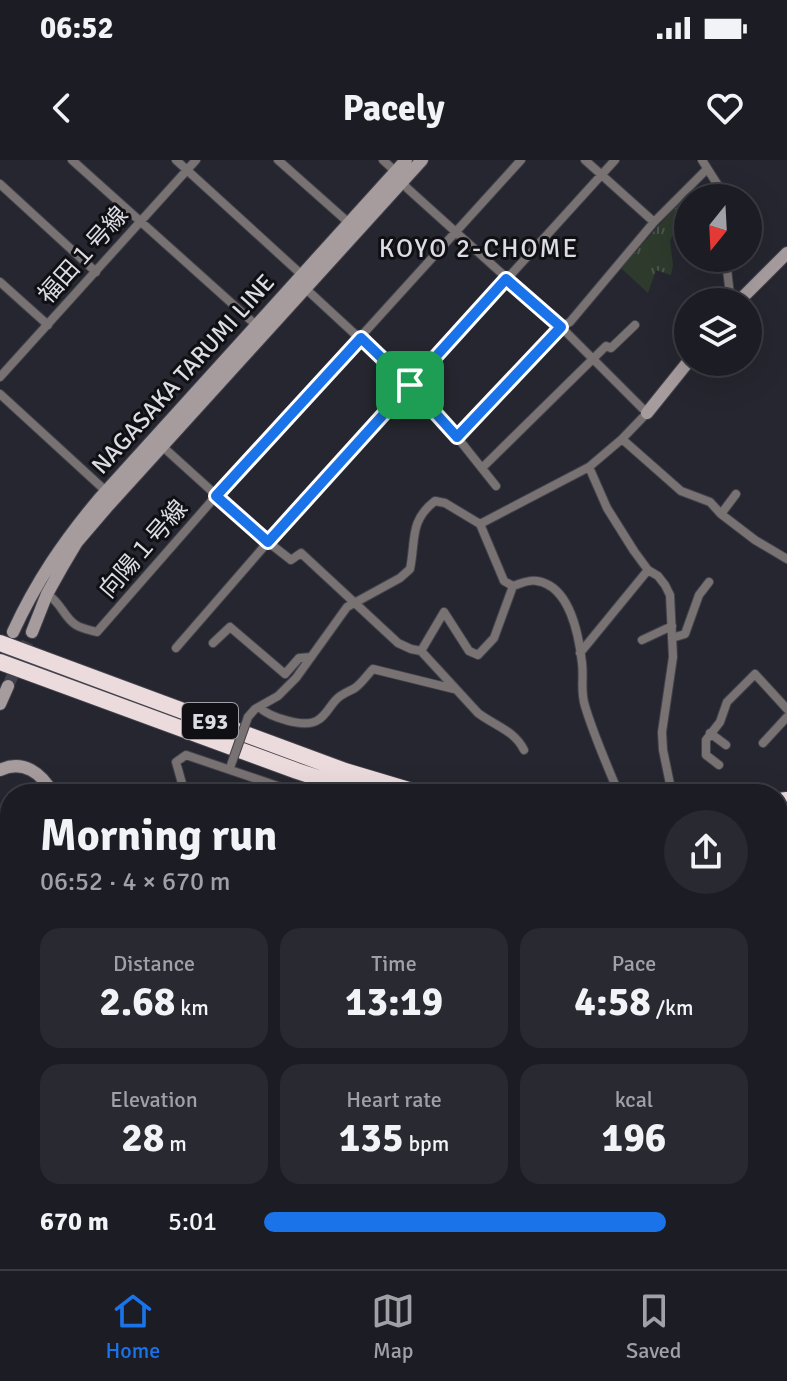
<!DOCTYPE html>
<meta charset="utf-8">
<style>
:root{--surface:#1c1c24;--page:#292931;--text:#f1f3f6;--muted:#a0a1a6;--line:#3a3a41;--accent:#1a73e8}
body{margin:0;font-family:Signika,"Noto Sans JP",sans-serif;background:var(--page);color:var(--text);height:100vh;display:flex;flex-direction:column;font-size:30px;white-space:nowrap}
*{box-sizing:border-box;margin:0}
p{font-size:26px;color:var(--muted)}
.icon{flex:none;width:44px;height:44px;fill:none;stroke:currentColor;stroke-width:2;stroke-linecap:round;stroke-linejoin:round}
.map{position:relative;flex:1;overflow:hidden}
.drawer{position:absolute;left:0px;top:624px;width:788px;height:486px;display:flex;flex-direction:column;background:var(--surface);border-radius:32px 32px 0 0;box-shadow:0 8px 32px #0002,0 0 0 2px var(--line)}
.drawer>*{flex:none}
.needle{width:52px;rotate:198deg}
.buttons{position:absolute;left:674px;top:24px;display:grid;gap:16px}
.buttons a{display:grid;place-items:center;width:88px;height:88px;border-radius:50%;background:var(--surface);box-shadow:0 8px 32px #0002,0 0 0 2px var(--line);font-size:40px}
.pin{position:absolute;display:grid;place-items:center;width:68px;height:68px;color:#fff;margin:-34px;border-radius:16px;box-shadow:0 4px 12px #0006}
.round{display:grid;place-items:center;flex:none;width:84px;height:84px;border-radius:42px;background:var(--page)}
.overview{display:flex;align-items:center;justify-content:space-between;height:136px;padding:0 40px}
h1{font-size:44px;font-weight:800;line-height:60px}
.metrics{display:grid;grid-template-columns:repeat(3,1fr);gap:12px;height:136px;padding:8px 40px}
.metrics div{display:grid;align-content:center;border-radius:20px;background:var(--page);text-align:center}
.metrics b{font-size:40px;font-weight:800}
.metrics small{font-size:22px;font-weight:400}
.metrics p{font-size:22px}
ul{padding:0 40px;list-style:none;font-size:26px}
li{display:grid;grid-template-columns:128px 96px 1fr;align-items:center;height:60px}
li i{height:20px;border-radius:10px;background:var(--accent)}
.status{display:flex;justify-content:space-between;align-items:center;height:56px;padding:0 40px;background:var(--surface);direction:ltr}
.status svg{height:22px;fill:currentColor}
header{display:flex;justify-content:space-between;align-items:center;height:104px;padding:0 40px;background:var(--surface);font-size:36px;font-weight:800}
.dock{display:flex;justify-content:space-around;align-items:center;height:112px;border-top:2px solid var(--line);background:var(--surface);font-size:22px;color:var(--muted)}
.dock a{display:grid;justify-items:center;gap:4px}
.dock .selected{color:var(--accent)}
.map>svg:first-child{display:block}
.grass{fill:url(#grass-tufts)}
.forest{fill:url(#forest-crowns)}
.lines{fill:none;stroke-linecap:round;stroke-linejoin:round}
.secondary-tunnel{stroke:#41414b;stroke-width:12;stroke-dasharray:12 6;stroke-linecap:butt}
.street-casing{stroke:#43434d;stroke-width:10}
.secondary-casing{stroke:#43434d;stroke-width:14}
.highway-casing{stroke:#43434d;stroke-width:18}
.street{stroke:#797273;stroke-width:8}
.secondary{stroke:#a79c9d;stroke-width:12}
.highway{stroke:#ecdbdc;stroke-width:16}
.street-bridge-casing{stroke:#43434d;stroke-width:10;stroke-linecap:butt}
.street-bridge{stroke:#797273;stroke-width:8}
.route-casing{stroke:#fff;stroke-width:16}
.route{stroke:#1a73e8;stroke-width:10}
.labels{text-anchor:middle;stroke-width:6;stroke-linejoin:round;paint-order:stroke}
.shield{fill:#101014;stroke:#9fa0a6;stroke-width:2}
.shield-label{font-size:22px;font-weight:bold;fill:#dcdde4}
.street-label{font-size:24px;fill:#dcdde4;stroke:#101014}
.neighbourhood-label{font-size:26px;letter-spacing:2px;fill:#dcdde4;stroke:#101014}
</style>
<div class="status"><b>06:52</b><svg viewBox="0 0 49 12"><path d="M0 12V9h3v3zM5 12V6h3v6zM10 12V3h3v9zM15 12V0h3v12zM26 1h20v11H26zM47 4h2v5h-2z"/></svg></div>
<header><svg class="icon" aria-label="back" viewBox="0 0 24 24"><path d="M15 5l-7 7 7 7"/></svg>Pacely<svg class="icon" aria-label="heart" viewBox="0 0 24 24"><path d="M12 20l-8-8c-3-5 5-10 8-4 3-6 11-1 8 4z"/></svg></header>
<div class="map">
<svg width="787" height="1109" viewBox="0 0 787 1109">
<defs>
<pattern id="grass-tufts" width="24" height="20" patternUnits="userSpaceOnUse" patternTransform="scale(2)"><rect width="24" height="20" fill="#2d3a2c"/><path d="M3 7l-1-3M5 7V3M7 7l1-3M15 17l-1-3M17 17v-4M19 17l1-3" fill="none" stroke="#4b564a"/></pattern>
<pattern id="forest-crowns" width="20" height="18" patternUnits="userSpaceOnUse" patternTransform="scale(2)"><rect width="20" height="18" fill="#4f634d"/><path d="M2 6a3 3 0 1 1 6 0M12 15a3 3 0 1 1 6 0" fill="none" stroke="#687966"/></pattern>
</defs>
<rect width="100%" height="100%" fill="#262630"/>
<path class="grass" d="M687 34 691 38H688V50L681 59 670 81 673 105 671 115 656 110 648 133 621 108Z"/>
<path class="forest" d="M0 787 6 794C3 827 0 853 10 885V1099L0 1091Z
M12 1100H365L359 1109H24Z
M583 1100H752L753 1109H678L658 1106 657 1109H584Z"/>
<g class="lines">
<path class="secondary-tunnel" d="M8 526 32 472"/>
<defs>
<path id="street" d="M72 0 256 165
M176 0 302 115 305 128 410 225 457 277 496 326
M278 0 349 63
M383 0 396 12 407 28 561 167 647 253 622 279 589 307 480 364
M585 0 654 62
M702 0 726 38
M0 24 96 112
M704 98 727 109 730 135 725 142
M0 122 48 165
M0 217 196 0
M0 234 108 333
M457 277 561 167 570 162 654 62 707 9
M622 279 681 331 710 342 721 354 755 380 787 399
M162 286 268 382 291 400 301 393 398 483 411 489 421 491 478 553C495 566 514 570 524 590
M589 307 607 348 634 391 648 410 658 416 665 425 670 435 673 497 662 572 663 590 670 624
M482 308 606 186 611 188 635 165
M721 354 736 334
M480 364 504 421 513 426C520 424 529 419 537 421 570 426 579 476 582 503 584 519 580 530 585 546 594 576 607 605 619 634
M47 434C61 442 64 458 76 465 82 469 91 470 97 472L216 336 521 0
M672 478 685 474 699 435 709 422
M642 480 672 466
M213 483 230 467 285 514 299 498 311 497
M176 488 268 382 615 0
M421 491 444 452 469 491 478 495 494 478 513 426
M580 493 648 410
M259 547C269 557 305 569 318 560 327 555 331 543 339 537 344 533 350 531 355 528 362 523 367 515 373 509L454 529
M248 557 255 549 278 536 296 518 347 447 400 418 410 409C416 380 409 361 435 341L445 343 480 364
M710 573 726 585
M763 583 787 557
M719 605 706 595V580L720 562 727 542 755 514 787 549
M185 634 176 602 186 595 295 632 309 634
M635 634 659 628
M778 869 787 851
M0 1007 10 1015
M197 1100 201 1109
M571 1100 573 1109
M66 1109 70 1100
M392 1109 401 1100"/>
<path id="secondary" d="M738 142 787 93
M647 253 688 202
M13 472C36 422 63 382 99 339L406 0
M32 472 47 434 61 409 77 382 107 347 422 0
M0 544 8 526
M0 610C23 599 42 613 53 634
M778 794 787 789
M778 955 787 963"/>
<path id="highway" d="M0 483 345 611 422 634
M0 502 297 611 366 634
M778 641 787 640
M778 656 787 655"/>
</defs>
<use href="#street" class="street-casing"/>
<use href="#secondary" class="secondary-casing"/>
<use href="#highway" class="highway-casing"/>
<use href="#street" class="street"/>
<use href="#secondary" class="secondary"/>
<use href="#highway" class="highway"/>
<defs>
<path id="street-bridge" d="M231 605 248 557"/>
</defs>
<use href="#street-bridge" class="street-bridge-casing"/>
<use href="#street-bridge" class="street-bridge"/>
</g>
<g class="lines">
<defs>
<path id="route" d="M410 225 268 382 216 336 361 178 410 225 506 119 561 167 457 277 410 225"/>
</defs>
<use href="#route" class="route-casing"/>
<use href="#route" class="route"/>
</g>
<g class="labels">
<rect class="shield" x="182" y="543" width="56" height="36" rx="6"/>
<g class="shield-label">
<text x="210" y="569">E93</text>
</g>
<g class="street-label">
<text transform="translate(83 95) rotate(-48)" y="8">福田１号線</text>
<text transform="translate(183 214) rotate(-48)" y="8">NAGASAKA TARUMI LINE</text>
<text transform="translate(143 389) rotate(-49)" y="8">向陽１号線</text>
</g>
<g class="neighbourhood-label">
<text x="479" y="97">KOYO 2-CHOME</text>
</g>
</g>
</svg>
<div class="buttons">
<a><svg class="needle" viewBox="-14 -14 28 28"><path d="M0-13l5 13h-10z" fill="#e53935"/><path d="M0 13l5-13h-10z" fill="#a0a1a6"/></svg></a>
<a><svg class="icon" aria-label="layers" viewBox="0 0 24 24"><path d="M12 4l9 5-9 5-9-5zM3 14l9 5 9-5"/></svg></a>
</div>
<div class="pin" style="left:410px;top:225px;background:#1e9e55"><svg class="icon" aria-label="arrive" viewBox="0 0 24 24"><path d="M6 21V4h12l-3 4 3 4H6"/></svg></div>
<section class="drawer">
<div class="overview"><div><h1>Morning run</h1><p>06:52 · 4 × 670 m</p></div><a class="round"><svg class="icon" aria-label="share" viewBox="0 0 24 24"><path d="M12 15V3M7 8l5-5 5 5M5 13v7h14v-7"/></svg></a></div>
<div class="metrics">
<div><p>Distance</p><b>2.68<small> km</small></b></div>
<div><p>Time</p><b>13:19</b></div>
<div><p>Pace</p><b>4:58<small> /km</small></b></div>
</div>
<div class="metrics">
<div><p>Elevation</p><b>28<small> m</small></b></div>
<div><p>Heart rate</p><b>135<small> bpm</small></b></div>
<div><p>kcal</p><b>196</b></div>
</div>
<ul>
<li><b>670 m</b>5:01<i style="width:83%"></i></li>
</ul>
</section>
</div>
<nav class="dock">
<a class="selected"><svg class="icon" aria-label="home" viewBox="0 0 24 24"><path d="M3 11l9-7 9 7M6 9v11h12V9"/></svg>Home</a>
<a><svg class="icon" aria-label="map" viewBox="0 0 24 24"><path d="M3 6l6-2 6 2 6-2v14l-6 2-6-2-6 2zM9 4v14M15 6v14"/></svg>Map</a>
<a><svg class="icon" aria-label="saved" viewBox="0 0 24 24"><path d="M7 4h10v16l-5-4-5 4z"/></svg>Saved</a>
</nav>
